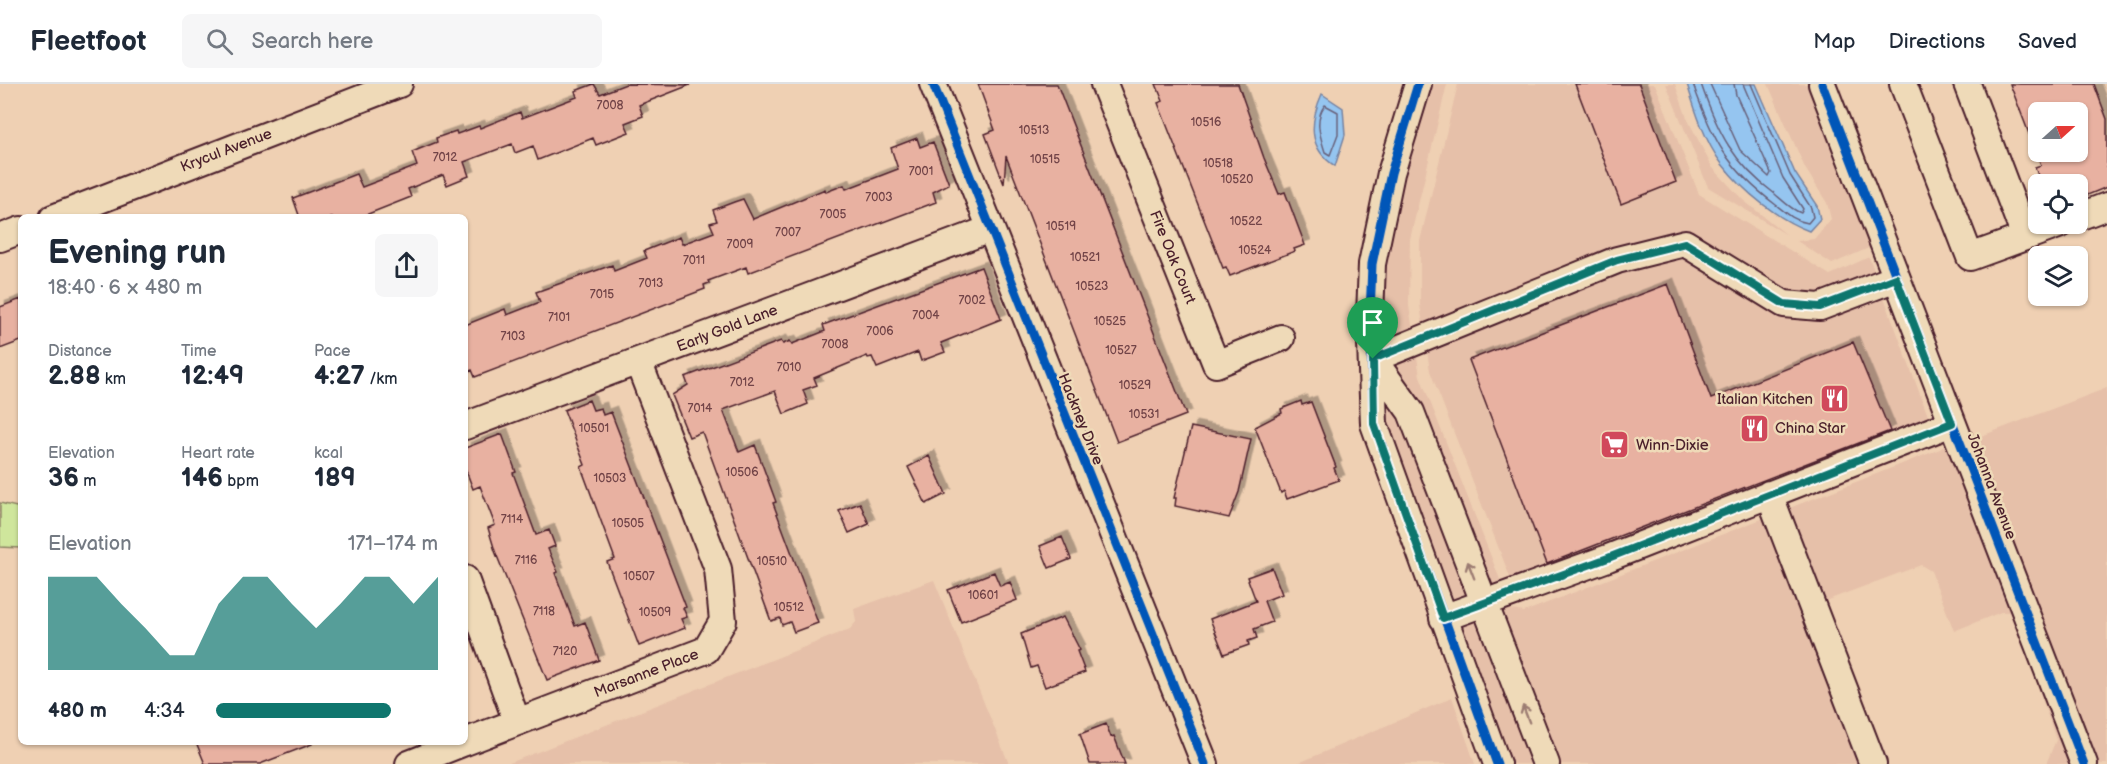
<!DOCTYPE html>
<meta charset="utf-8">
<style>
:root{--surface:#fff;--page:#f6f6f7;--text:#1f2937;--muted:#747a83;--line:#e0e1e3;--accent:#0f766e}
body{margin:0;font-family:"Balsamiq Sans",sans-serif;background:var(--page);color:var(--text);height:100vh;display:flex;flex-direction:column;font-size:22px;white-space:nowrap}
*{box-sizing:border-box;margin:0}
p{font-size:20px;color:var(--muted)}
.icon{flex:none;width:33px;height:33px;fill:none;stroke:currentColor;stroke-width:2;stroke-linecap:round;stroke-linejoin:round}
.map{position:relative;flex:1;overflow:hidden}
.details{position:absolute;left:18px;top:130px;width:450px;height:531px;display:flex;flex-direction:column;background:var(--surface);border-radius:9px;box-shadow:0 2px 4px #0004}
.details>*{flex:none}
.needle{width:39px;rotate:69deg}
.fabs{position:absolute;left:2028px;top:18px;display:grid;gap:12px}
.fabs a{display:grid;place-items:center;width:60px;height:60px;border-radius:9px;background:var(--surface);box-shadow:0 2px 4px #0004;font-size:30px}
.pin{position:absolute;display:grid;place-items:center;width:51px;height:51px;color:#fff;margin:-62px -26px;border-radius:50% 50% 50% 0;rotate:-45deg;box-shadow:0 0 6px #0007}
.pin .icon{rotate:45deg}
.round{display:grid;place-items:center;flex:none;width:63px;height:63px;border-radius:9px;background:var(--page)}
.overview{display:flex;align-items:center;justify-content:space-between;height:102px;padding:0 30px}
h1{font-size:33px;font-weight:700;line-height:45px}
.figures{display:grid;grid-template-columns:repeat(3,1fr);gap:9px;height:102px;padding:6px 30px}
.figures div{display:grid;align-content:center}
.figures b{font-size:26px;font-weight:700}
.figures small{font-size:16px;font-weight:400}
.figures p{font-size:16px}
.chart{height:168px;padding:12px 30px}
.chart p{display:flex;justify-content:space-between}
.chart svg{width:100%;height:108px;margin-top:6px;fill:var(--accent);opacity:.7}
ul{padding:0 30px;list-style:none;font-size:20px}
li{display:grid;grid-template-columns:96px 72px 1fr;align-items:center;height:45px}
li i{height:15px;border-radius:8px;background:var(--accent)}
header{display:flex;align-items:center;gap:36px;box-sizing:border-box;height:84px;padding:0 30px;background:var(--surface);border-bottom:2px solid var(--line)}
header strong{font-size:28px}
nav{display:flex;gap:33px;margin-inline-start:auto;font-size:21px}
.search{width:420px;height:54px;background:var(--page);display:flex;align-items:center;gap:15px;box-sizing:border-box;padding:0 21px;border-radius:9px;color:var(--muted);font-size:22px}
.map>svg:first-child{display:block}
.built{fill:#e6c0a9}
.green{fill:#cfe69c;stroke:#8c8264;stroke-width:1.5}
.water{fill:#95c5f0;stroke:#7783a1;stroke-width:1.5}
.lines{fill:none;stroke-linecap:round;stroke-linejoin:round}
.shore{stroke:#68617a;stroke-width:1.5}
.building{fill:#e8b1a1;stroke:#4a1f2b;stroke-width:1.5;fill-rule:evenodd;filter:url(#shadow)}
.minor-casing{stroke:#4a1f2b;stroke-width:30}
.minor{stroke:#efdab8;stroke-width:26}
.cycleway-casing{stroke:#efdab8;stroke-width:13}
.cycleway{stroke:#0057b8;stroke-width:9}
.oneway{stroke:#9c7c72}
.route-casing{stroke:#fff;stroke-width:12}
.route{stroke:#0f766e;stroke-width:8}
.labels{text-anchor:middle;stroke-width:5;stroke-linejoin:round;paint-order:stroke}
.number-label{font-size:12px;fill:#724448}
.street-label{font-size:15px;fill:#4a1f2b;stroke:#efdab8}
.poi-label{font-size:15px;fill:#4a1f2b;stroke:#efdab8;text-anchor:start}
</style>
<header>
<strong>Fleetfoot</strong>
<div class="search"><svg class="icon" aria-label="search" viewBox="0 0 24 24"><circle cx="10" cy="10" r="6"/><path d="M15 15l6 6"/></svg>Search here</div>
<nav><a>Map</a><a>Directions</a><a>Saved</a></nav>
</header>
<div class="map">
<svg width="2107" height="680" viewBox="0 0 2107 680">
<defs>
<filter id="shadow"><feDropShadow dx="5.5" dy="-5.5" stdDeviation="0" flood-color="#0004"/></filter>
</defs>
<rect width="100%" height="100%" fill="#efd0b3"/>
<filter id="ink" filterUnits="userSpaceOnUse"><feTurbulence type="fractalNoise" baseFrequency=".0167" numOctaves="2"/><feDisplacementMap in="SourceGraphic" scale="12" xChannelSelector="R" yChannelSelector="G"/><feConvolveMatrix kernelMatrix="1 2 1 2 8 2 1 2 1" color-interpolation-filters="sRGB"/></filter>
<g filter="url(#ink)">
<path class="built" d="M1430 0H1447L1410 155 1409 222 1420 292 1512 526 1524 528 1940 365 1946 360 2011 528H2001L1954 547 1931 487 1921 481 1825 517 1823 523 1880 680H1559L1426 332 1428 330 1419 313 1416 314 1385 271 1383 231 1384 180 1403 91Z
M1458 0H1655L1699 110 1830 191 1869 173 1937 356 1520 519 1430 287 1420 221V157Z
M1666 0H1675L1687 34 1712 83 1743 116 1787 151 1708 103Z
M1768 0H1809L1871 163 1832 180 1797 157 1814 155 1831 135 1827 119 1805 84Z
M2107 304V680H2098L1971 356Z
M1386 314 1400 334 1532 680H1510L1386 337Z
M934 496 1009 680H507L850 545 856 538 854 525Z
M2029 575 2071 680H2046L2056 656Z
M1452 613 1475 680H1296L1444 617Z"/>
<path class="green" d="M0 419 21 424V464L0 463Z"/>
<path class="water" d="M1687 0H1756L1795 89 1817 122 1820 135 1809 147C1777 135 1743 107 1722 80 1705 58 1695 26 1687 0Z
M1322 10 1343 24 1345 51 1335 82C1307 64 1310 37 1322 10Z"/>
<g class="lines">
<path class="shore" d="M1693 0C1713 57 1727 84 1776 121 1786 129 1795 137 1808 139L1813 133 1811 124 1790 91 1751 0
M1701 0C1718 49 1733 79 1775 110 1783 117 1792 126 1801 129L1803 125 1783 94 1743 0
M1710 0 1740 66 1769 93 1771 89 1736 11 1734 0
M1325 21 1338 28V50L1330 71 1325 68C1320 52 1314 35 1325 21Z"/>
</g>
<path class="building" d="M594 0 600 10 626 0 690 1 639 21 643 32 625 39 629 48 596 61 593 54 538 76 533 62 515 69 512 60 464 78 469 92 447 101 443 91 408 105 411 113 358 134H300L293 114 356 90 362 103 417 82 412 68 437 58 436 54 456 47 457 50 479 42 480 44 520 28 522 34 577 13 575 7Z
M978 0H1057L1186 331 1117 358 1006 72 1004 100 985 50 995 46Z
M1156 0H1238L1264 74 1279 110 1285 108 1305 161 1294 165 1295 167 1230 192 1226 183 1223 184 1158 19 1163 17Z
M1575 0H1639L1676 98 1621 120Z
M2010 0H2094L2107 35V103L2078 115V100H2041L2035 83 2041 81ZM2038 28H2078V68H2038Z
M917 54 920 63 933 58 949 100 933 108 936 118 748 189 746 183 708 197 709 199 704 201 705 205 475 293 472 286 465 289V241L505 225 507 231 540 218 536 208 612 181 614 187 647 174 644 167 679 153 682 160 714 148 710 139 717 137 713 126 734 118 743 115 753 135 825 105 826 108 844 101 846 105 898 85 891 64Z
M981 183 1001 235 941 259 945 268 921 277 918 268 877 284 872 273 868 274 867 272 814 294 817 301 803 306 808 320 784 330 775 307 723 326 739 368 755 361 776 418 773 419 818 539 794 548 790 538 782 541 780 534 771 537 702 348 689 353 672 311 688 301 685 293 781 257 783 260 790 257 792 260 825 247 823 241Z
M1668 200 1711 315 1853 258 1890 347 1547 480 1469 276Z
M21 215V257L0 265V223Z
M589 316 593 326 601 324 603 331 611 328 686 523 683 524 687 533 681 535 685 544 639 562 607 478 615 475 581 383 585 381 564 326Z
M1301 317 1302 321 1311 318 1336 383 1334 384 1339 396 1287 415 1284 407 1281 409 1255 343 1282 329 1281 325Z
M1191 343 1251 355 1239 408 1229 434 1175 422 1176 414H1174Z
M502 350 516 388 513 389 536 451 549 446 555 462 548 465 558 488 555 489 575 542 585 538 599 576 547 596 495 467 488 444 495 441 480 402 473 405 465 384V364Z
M929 372 946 410 926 420 908 383Z
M860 419 869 440 849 449 839 427Z
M1062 453 1071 475 1049 484 1040 462Z
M1272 484 1282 510 1264 517 1272 538 1254 545 1257 554 1248 557 1249 561 1224 570 1210 535 1256 517 1247 493Z
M994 488 1000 502 1010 498 1017 516 961 538 948 506Z
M1063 533 1080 566 1077 567 1085 588 1045 603 1037 582 1031 584 1021 550Z
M1106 640 1111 653 1114 652 1125 680H1090L1080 650Z
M196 658H312V660L260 680H205Z"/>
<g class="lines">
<defs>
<path id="minor" d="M933 0 1205 680
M1104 0 1216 280 1281 254
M1418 0 1391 89 1372 180 1370 232 1374 340 1497 680
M1822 0 2084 680
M1903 0 1970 173 2061 140
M1967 0 2025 153
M2078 133 2107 122
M53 134 399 0
M0 154 21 146
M1373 275 1617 176 1685 159 1784 220 1820 223 1896 194
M1373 275 1411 328 1546 680
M465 342 990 145
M1769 410 1873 680
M465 495 517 638
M1443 534 1608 474 1952 339
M465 658 706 566 723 537 718 485 638 277
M409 680 465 658"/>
</defs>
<use href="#minor" class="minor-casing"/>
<use href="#minor" class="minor"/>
<defs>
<path id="cycleway" d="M933 0 1205 680
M1418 0 1391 89 1372 180 1370 232 1374 340 1497 680
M1822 0 2084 680"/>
</defs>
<use href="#cycleway" class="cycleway-casing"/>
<use href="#cycleway" class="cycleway"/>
</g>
<defs><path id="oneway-shaft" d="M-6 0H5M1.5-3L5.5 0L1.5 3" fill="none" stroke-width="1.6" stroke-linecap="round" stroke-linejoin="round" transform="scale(1.5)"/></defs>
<g class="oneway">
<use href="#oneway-shaft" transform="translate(1471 486) rotate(-111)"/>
<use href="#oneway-shaft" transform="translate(1526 630) rotate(-111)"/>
</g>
</g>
<g class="lines" filter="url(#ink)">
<defs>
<path id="route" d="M1685 159 1784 220 1820 223 1896 194 1952 339 1608 474 1443 534 1374 340 1373 275 1617 176Z"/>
</defs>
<use href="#route" class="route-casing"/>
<use href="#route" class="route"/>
</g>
<defs>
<symbol id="restaurant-square" viewBox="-11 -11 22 22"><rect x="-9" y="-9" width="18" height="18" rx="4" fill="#d1495b" stroke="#efdab8"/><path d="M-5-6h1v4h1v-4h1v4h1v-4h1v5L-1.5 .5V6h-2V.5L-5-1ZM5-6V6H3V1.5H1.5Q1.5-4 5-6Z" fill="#fff"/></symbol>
<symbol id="supermarket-square" viewBox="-11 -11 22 22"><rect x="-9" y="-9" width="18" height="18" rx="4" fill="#d1495b" stroke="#efdab8"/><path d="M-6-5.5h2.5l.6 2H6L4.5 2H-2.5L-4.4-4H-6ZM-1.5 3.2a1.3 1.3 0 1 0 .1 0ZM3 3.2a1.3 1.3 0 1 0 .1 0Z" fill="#fff"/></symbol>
</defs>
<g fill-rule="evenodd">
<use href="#restaurant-square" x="1818" y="298" width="33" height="33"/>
<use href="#restaurant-square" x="1738" y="328" width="33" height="33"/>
<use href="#supermarket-square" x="1598" y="344" width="33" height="33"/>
</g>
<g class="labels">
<g class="number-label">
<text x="610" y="25">7008</text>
<text x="1206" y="42">10516</text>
<text x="1034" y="50">10513</text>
<text x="445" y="77">7012</text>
<text x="1045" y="79">10515</text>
<text x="1218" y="83">10518</text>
<text x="921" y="91">7001</text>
<text x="1237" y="99">10520</text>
<text x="879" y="117">7003</text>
<text x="833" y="134">7005</text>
<text x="1246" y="141">10522</text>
<text x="1061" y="146">10519</text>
<text x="788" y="152">7007</text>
<text x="740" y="164">7009</text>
<text x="1255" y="170">10524</text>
<text x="1085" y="177">10521</text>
<text x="694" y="180">7011</text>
<text x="651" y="203">7013</text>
<text x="1092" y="206">10523</text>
<text x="602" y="214">7015</text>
<text x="972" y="220">7002</text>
<text x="926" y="235">7004</text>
<text x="559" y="237">7101</text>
<text x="1110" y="241">10525</text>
<text x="880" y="251">7006</text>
<text x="513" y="256">7103</text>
<text x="835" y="264">7008</text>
<text x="1121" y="270">10527</text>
<text x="789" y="287">7010</text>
<text x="742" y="302">7012</text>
<text x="1135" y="305">10529</text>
<text x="700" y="328">7014</text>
<text x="1144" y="334">10531</text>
<text x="594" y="348">10501</text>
<text x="742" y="392">10506</text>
<text x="610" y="398">10503</text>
<text x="512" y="439">7114</text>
<text x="628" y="443">10505</text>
<text x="526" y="480">7116</text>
<text x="772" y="481">10510</text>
<text x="639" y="496">10507</text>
<text x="983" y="515">10601</text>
<text x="789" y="527">10512</text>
<text x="544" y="531">7118</text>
<text x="655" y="532">10509</text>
<text x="565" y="571">7120</text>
</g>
<g class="street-label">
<text transform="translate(226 66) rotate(-21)" y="5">Krycul Avenue</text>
<text transform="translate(1173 173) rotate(68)" y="5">Fire Oak Court</text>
<text transform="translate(727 244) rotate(-21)" y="5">Early Gold Lane</text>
<text transform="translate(1081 335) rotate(68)" y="5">Hackney Drive</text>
<text transform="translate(1992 402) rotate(69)" y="5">Johanna Avenue</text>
<text transform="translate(646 589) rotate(-21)" y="5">Marsanne Place</text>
</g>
<g class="poi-label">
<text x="1813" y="320" text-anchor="end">Italian Kitchen</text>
<text x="1775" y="349">China Star</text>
<text x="1636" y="366">Winn-Dixie</text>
</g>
</g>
</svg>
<div class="fabs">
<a><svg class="needle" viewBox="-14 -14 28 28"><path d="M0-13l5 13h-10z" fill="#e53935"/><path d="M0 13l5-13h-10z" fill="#747a83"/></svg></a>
<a><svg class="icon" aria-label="locate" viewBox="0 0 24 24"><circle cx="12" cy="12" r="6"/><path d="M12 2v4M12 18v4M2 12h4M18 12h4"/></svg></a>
<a><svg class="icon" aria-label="layers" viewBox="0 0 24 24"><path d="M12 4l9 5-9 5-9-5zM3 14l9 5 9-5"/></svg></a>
</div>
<div class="pin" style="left:1373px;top:275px;background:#1e9e55"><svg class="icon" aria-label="arrive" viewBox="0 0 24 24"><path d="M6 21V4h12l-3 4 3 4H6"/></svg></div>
<section class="details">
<div class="overview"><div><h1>Evening run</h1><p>18:40 · 6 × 480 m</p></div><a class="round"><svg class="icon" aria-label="share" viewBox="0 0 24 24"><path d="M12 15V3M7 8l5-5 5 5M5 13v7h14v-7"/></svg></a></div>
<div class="figures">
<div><p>Distance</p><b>2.88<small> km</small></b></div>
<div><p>Time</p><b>12:49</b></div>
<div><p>Pace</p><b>4:27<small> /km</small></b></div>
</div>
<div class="figures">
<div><p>Elevation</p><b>36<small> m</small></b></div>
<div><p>Heart rate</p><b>146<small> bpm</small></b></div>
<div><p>kcal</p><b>189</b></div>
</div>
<div class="chart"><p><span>Elevation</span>171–174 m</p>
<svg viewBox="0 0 160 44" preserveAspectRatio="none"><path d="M0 44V6L10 6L20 6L30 17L40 27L50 38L60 38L70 17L80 6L90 6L100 17L110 27L120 17L130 6L140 6L150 17L160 6V44z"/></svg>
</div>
<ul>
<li><b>480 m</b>4:34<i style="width:79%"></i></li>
</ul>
</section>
</div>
